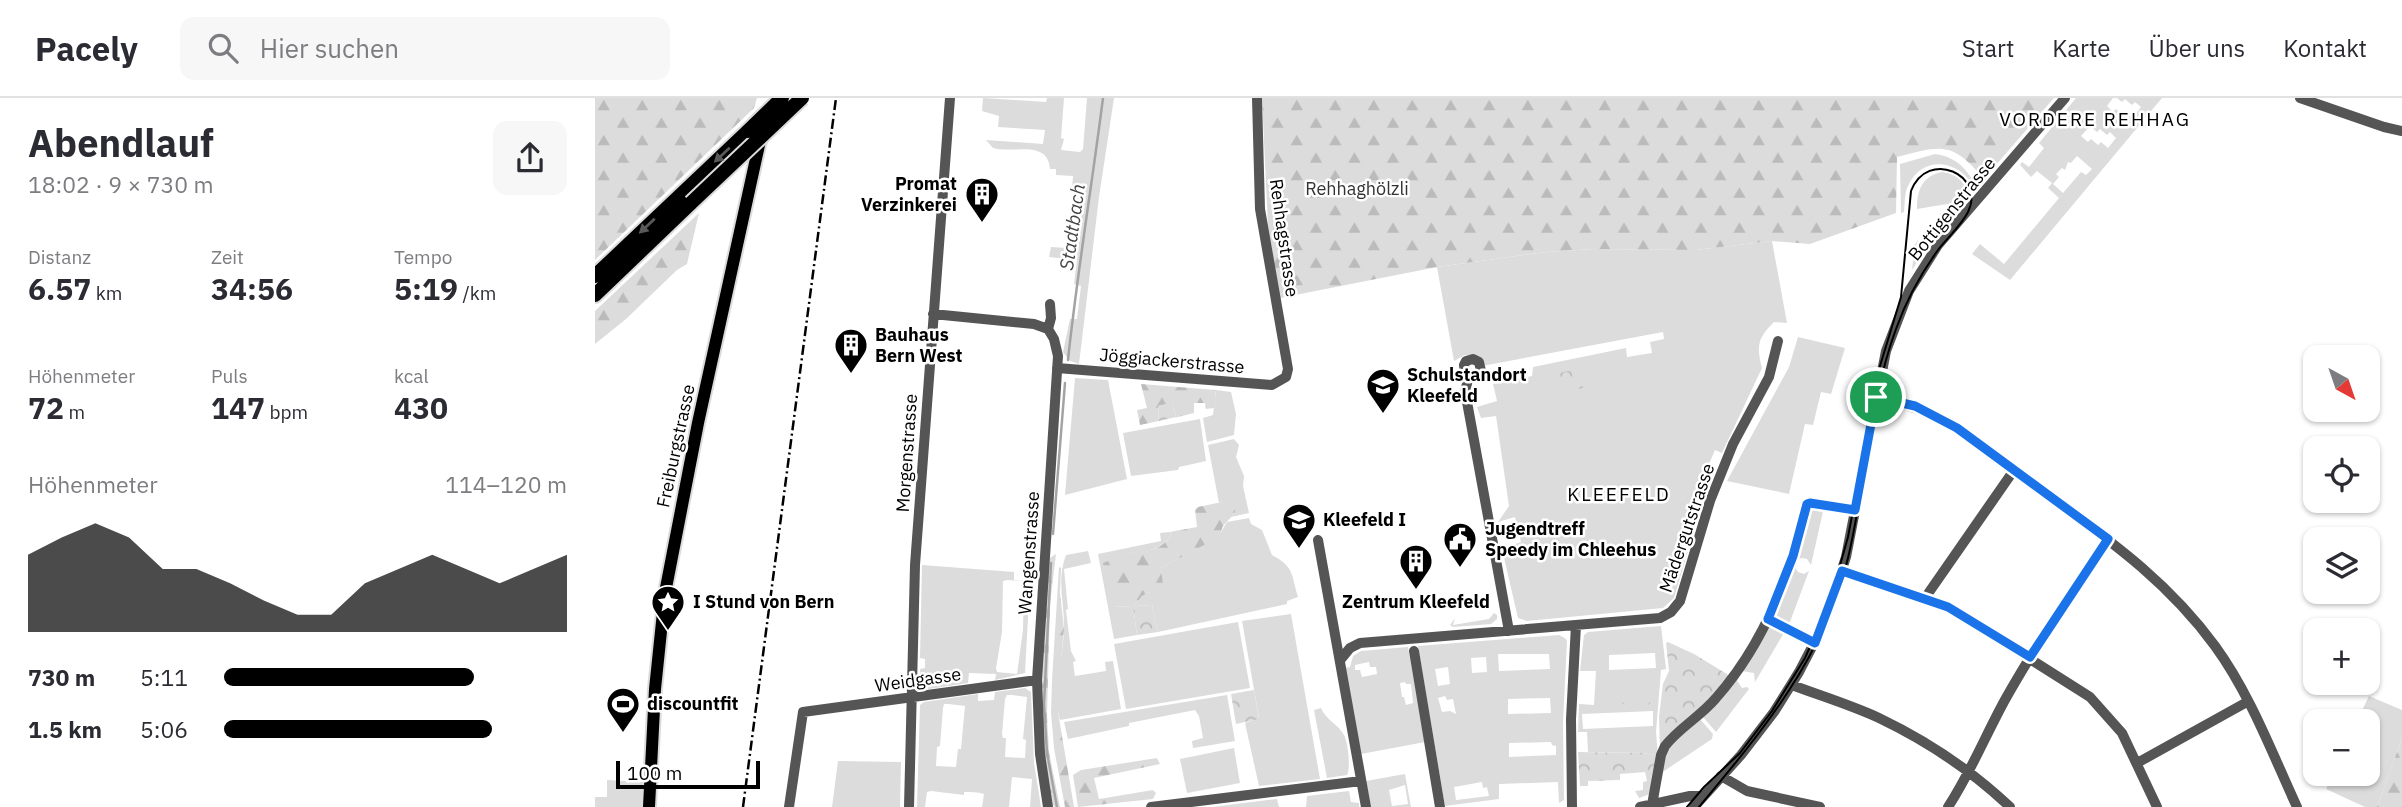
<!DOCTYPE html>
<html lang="de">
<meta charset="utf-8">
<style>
:root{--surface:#fff;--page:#f7f7f7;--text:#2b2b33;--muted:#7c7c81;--line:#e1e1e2;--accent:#000}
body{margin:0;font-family:"IBM Plex Sans",sans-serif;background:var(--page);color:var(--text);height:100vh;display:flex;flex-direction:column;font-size:26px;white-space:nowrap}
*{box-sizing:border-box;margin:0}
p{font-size:23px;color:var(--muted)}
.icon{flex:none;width:38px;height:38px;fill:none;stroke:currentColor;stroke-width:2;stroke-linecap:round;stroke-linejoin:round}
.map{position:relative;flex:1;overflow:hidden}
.panel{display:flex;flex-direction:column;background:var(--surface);width:595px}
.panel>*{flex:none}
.needle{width:46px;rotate:140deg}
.buttons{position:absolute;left:1708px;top:247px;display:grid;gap:14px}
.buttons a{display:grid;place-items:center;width:77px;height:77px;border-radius:14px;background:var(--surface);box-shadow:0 2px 5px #0004;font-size:35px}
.scale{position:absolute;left:21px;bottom:18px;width:144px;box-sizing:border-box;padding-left:7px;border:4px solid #000;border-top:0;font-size:19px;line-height:24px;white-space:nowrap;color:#000;-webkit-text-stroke:5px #fff;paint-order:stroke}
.pin{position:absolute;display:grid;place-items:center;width:60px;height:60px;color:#fff;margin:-30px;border:4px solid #fff;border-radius:50%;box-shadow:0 2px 7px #0007}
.round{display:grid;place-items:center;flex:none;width:74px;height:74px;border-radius:14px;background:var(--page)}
.summary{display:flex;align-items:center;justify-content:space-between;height:119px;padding:0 28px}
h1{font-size:38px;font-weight:700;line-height:52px}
.metrics{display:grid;grid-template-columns:repeat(3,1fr);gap:10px;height:119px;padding:7px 28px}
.metrics div{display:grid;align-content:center}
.metrics b{font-size:30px;font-weight:700}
.metrics small{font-size:19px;font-weight:400}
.metrics p{font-size:19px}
.chart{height:196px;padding:14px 28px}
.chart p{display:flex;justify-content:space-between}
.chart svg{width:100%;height:126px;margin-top:7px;fill:var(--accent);opacity:.7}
ul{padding:0 28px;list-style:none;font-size:23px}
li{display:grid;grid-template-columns:112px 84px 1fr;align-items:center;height:52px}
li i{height:18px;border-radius:9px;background:var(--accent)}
header{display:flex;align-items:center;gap:42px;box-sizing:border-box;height:98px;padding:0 35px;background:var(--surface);border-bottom:2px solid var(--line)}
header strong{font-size:33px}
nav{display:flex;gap:38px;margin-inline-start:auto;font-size:24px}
.search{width:490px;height:63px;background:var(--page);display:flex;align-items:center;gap:18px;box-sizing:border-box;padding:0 24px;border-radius:14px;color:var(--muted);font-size:26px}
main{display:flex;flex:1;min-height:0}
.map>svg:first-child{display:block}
.green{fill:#dcdcdc;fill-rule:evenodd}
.forest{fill:url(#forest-firs)}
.park{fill:url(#park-crowns)}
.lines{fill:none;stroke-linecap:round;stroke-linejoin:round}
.stream{stroke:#a3a3a3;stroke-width:2.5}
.major-casing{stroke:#dbdbdb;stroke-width:16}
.highway-casing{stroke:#dbdbdb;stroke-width:18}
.minor{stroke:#555;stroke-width:10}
.major{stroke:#000;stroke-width:12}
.highway{stroke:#000;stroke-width:14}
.tram{stroke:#000;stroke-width:2}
.rail{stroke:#000;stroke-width:2.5;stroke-dasharray:10 3.5 2 3.5;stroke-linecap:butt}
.highway-bridge-casing{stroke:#dbdbdb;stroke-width:18;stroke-linecap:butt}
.highway-bridge{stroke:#000;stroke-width:14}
.oneway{fill:#595959}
.route-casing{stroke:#fff;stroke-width:14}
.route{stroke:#1a73e8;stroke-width:9}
.labels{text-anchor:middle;stroke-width:5;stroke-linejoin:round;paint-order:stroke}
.poi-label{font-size:18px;font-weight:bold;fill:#000;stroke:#fff;text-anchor:start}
.park-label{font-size:18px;fill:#333;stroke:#fff}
.street-label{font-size:18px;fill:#000;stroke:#fff}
.neighbourhood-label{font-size:19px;letter-spacing:2px;fill:#000;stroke:#fff}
.water-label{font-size:19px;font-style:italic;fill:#444;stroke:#fff}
</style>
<header>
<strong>Pacely</strong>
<div class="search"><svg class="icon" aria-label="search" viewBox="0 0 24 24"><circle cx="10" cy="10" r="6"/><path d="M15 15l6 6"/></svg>Hier suchen</div>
<nav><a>Start</a><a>Karte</a><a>Über uns</a><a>Kontakt</a></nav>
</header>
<main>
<section class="panel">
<div class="summary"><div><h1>Abendlauf</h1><p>18:02 · 9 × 730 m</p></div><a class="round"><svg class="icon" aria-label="share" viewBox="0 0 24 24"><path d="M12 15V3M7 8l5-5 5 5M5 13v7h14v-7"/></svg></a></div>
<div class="metrics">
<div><p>Distanz</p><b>6.57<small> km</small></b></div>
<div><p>Zeit</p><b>34:56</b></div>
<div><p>Tempo</p><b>5:19<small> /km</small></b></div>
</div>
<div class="metrics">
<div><p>Höhenmeter</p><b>72<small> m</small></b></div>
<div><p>Puls</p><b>147<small> bpm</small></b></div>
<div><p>kcal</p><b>430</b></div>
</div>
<div class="chart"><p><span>Höhenmeter</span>114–120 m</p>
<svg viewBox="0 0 160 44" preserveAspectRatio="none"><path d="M0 44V17L10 11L20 6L30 11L40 22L50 22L60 27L70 33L80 38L90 38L100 27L110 22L120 17L130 22L140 27L150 22L160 17V44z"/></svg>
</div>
<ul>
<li><b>730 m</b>5:11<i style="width:73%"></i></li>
<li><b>1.5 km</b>5:06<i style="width:78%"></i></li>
</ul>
</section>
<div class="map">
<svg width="1807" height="709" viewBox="0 0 1807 709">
<defs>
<pattern id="forest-firs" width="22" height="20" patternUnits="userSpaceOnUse" patternTransform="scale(1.75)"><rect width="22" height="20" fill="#dcdcdc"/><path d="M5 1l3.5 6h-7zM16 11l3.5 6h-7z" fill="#bbb"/></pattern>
<pattern id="park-crowns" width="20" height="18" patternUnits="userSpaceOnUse" patternTransform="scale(1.75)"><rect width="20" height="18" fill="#dcdcdc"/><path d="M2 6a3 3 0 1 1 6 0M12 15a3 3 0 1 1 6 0" fill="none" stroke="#bbb"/></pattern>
</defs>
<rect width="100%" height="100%" fill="#fff"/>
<path class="green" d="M388 0 451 4 452 0H469L466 40 469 41 466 52 485 54 488 51 492 0H519L504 99 484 266 475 263 468 254 475 221H482L486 188 479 186 482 162 454 159 456 149 473 150 478 78 461 77V71H455C453 41 417 56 398 50L391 42 448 46 450 32 403 29 404 18 387 13Z
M1481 0H1518L1512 8 1518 14 1521 11 1528 17 1531 14 1538 20 1546 9 1540 4 1537 7 1530 1 1527 4 1522 0H1567L1415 182 1377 156 1385 146 1409 166 1464 100 1453 90 1457 85 1442 73 1436 79 1425 67 1427 64 1434 69 1449 50 1444 45ZM1495 28 1502 34 1505 31 1512 37 1515 34 1521 40 1513 50 1506 44 1503 47 1496 41 1493 44 1486 38ZM1482 58 1497 71 1491 77 1486 74 1468 95 1458 86 1464 79 1461 76 1467 70 1470 72 1473 64 1476 65Z
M1340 56C1362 59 1372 71 1382 90L1380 92C1368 63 1329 55 1314 86 1309 94 1310 105 1309 114L1306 115 1305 66Z
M1347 74C1362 76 1371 84 1373 99L1370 103 1322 111C1322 92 1327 78 1347 74Z
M1345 115 1358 117 1329 153 1317 172 1320 147 1323 142 1327 149 1348 123Z
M1177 143 1192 225 1179 224C1163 240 1161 247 1167 270L1127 355 1120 352 1102 394 1109 399 1079 500 1068 510 932 523 923 520 907 451 926 444 920 419 903 424 914 408 901 318 886 320 882 309 902 303 898 286 937 278 938 269 1031 250 1032 259 1057 255 1055 244 1069 241 1068 234 887 268 880 257H870L859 263 842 169 951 154 998 151 1101 152Z
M1203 239 1250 250 1236 296 1226 294 1218 327 1210 326 1194 396 1132 383 1194 269Z
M480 280 513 282 532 381 470 397Z
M621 292 636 294 641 316 639 337 612 344 608 320 618 317Z
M605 321 611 363 584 369 583 372 536 378 528 335Z
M639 341 644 347 641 359 649 378 648 388 654 415 636 419 640 415 627 404 624 405 613 347Z
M1217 409H1229L1216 467 1212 461 1207 460 1200 463 1214 411Z
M654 420 656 426 667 432 677 457C699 469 696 475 703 499L692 503V506L563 534 557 507 539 508 547 498 567 487 566 470 623 439 632 424Z
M575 434 576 438C564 452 552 454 534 455L518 509 538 508 542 537 519 541 503 456 566 443 565 435Z
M493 453 496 465 469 471 473 511 471 512 476 553 481 563 478 564 480 578 511 573 510 564 518 563 526 611 465 622 463 614H456L457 582H463C465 566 468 549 469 533 470 506 461 483 471 457Z
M327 467 419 474V482L435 483 430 575 400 582 401 576 374 575 373 585 334 591 326 588 325 571 330 570V561L325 560ZM413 482 429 483 428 532 422 576 402 574 401 570 407 534 408 483Z
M1199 468 1203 474 1209 476 1214 473 1193 529 1180 520 1179 517Z
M899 515 902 517V521L896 526 858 529 855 527 860 520 858 527 894 521Z
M696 516 725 681 664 688 650 625 664 620 647 523Z
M643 524 655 590 531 611 519 546Z
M1174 527 1190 533 1160 584 1159 575 1147 573Z
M1066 528 1071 571 1066 572 1061 634 1063 658 1048 655 993 654 992 634H983L984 606 999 607 1001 573H985L989 537 993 534ZM1060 555 1061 570 1014 572V557ZM1058 613V628L988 631 987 616Z
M964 537 970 540 972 543 968 624 969 702 964 705 963 684 904 686V701L850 708 823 548ZM903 556H954L955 571 904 573ZM891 559 892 574 877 575 876 560ZM853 569 855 586 843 588 840 571ZM850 598 852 602 858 601 861 616 855 613 847 614 843 600ZM955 600 956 615 913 616V601ZM956 644 957 647 961 648V657L914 659V645ZM887 684 888 690 892 689 894 698 861 702 859 689Z
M813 549 830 644 766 656 750 570 755 569 758 558 766 553ZM774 564 775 569H781L782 576 767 579 765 572H760V567ZM810 584 811 586H816L818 605 811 607 809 599H807L805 585Z
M1141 581 1147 590 1152 589 1154 591 1121 634 1108 619Z
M430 590 436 594 439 665 446 709H435L437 681 417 679 414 709H387L389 696C382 694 376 694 369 694V697L336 693 332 694 330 709H322L325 607 329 604 383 596V603L399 602 400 594ZM417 597 432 599 428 641 431 642 430 660 410 659 411 640H408L407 636 410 601 412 597ZM354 606 370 608 366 651H363L361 669 341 668 342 649 345 648 348 610 349 606Z
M632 597 640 643 598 650 597 643 608 640 604 618 600 612 534 625V628L473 641 469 624Z
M1774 598 1807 612V640L1782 709H1770L1731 691 1738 676H1773V623H1762Z
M726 610C731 622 743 626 749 637 753 644 756 671 752 677L732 680 719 612Z
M1105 621 1118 636 1117 641 1066 675 1072 650Z
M639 650 645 685 592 695 585 661Z
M243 663 306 664 305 709H237Z
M810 676 816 709H776L771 683ZM810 687 813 706 797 708 794 692Z
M12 682 48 684 46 709H0V699H12Z
M754 693 756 704 764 705V709H711L712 698Z
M682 701 684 709H617Z"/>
<path class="forest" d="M0 0H162L159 10 0 162Z
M667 0H1459L1400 68 1390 82C1357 43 1348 47 1302 59L1301 115 1215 146 1177 143 1101 152 998 151 951 154 842 169 685 200 673 128Z
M104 115 92 166 82 172 31 221 0 246V213Z
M546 286 621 292 619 310 611 311 610 305H599V315L579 320 581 319 578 305 563 308 564 323 545 327 542 312 552 310Z
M627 404 640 409V415L628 428 624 439 566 470 568 487 547 498 539 508 518 509 508 465C517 462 526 456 535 455 554 451 562 455 576 438L575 434 602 429 600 412 603 409Z
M461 456 455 506 452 618 454 654 465 709H460L455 705 442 592 450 463Z
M464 469 466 470 465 495 469 531 464 583 457 582Z
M456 614H463L479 709H470L459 650Z
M1807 640V709H1782Z
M562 660 565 666 499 680 504 701 558 692 561 695 558 701 483 709 478 677 486 672Z"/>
<path class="park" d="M985 271 988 290 966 294 963 275Z
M578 304 581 319 564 323 563 308Z
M557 507 563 534 542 537 538 508Z
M1073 544 1099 556 1135 578 1117 601 1065 651 1064 619 1068 586 1074 573 1071 545Z
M659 592 664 621 641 626 636 596Z
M1040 599H1051L1055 602V606L1034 610 1027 605 1030 601Z
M983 654 1048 655 1063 658 1055 696 1044 700 1040 693 1048 692V684L1052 683 1050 674 1025 676V682L993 683V688H985Z"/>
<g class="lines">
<path class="stream" d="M473 262C482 176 497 87 508 0
M458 436 470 285
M456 465 449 606 452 655 462 709"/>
<defs>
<path id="major" d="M54 709 60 591 70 495 103 325 166 38"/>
<path id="highway" d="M0 178 153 33
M0 197 96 105"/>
</defs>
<use href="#major" class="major-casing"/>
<use href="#highway" class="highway-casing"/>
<path class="minor" d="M1705 0 1789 29 1807 33
M338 216 439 226 453 231
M453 231 459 241 463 258 442 582 445 656 453 709
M453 231 456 220 455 206
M462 270 677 287 691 279 693 271 665 111 662 0
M876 279 870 274 869 267 871 263 878 261 884 264 886 273 873 282 870 293 914 533
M1281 299C1349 312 1392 352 1446 392 1511 440 1571 481 1620 548 1655 596 1677 655 1702 709
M723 442 771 709
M1247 473 1353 509 1495 599 1527 635 1562 709
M1330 500 1419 372
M1173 521 1220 545
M819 553 845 709
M746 561 755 550 765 545 1065 520 1076 514 1085 503 1115 403 1138 346 1174 279 1183 243
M1197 587C1226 598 1256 607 1284 620 1330 642 1377 673 1415 709
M1542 665 1652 604
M1126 678 1152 693 1225 709
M1057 707 1066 657 1070 648C1084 630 1106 618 1121 600 1169 546 1196 476 1212 406L1215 405 1260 413
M194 709 208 614 442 582
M314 709 320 467 355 0
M556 709 766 683
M977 709 976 621 981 527
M1045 709 1095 698H1107
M1099 709 1146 657 1179 614 1204 574 1229 526 1251 459 1291 253 1314 193 1343 147 1470 0
M1353 709C1376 674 1391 636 1411 600 1442 545 1477 493 1513 441"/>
<use href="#major" class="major"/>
<use href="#highway" class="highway"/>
<path class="tram" d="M1092 709 1109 689 1145 655 1177 613 1210 560 1234 506 1253 439 1285 268 1306 199 1316 93C1333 50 1391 77 1373 114 1366 128 1352 140 1343 152 1325 177 1311 203 1301 231 1274 304 1271 385 1253 460 1228 561 1169 631 1104 709"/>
<path class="rail" d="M148 709 241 0"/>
<defs>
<path id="highway-bridge" d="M153 33 187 0
M96 105 207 0"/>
</defs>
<use href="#highway-bridge" class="highway-bridge-casing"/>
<use href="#highway-bridge" class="highway-bridge"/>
</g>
<defs><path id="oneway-solid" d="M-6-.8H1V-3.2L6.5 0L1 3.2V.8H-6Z" transform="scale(1.75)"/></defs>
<g class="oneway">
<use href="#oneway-solid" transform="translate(127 57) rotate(137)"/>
<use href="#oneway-solid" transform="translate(52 128) rotate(137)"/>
</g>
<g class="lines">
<defs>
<path id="route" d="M1281 299 1320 308 1362 330 1513 441 1435 559 1353 509 1247 473 1220 545 1173 521 1198 458 1212 406 1215 405 1260 412Z"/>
</defs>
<use href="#route" class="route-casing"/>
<use href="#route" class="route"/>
</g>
<defs>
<symbol id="building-pin" viewBox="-11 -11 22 30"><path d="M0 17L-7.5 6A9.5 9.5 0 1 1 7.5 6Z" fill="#000" stroke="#fff"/><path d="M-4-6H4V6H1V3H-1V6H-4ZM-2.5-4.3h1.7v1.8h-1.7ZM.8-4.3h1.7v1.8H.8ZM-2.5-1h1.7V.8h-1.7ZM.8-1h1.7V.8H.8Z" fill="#fff"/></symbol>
<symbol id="school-pin" viewBox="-11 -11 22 30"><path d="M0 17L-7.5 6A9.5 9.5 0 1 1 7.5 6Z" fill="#000" stroke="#fff"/><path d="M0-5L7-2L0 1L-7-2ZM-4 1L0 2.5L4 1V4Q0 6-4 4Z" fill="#fff"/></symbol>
<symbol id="civic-pin" viewBox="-11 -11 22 30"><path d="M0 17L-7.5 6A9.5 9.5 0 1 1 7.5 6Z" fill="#000" stroke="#fff"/><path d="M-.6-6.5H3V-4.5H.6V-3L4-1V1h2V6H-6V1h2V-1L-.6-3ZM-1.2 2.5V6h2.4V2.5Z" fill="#fff"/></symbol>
<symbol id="sight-pin" viewBox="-11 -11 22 30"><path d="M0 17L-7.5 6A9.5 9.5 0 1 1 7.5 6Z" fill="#000" stroke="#fff"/><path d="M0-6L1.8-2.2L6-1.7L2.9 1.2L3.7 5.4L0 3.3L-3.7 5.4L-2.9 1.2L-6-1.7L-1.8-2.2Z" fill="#fff"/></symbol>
<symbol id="stadium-pin" viewBox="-11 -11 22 30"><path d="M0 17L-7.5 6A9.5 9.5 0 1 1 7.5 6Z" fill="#000" stroke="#fff"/><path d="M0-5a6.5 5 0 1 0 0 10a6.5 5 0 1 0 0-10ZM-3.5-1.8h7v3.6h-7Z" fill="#fff"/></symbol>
</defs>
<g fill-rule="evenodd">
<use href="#building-pin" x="368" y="77" width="38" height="52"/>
<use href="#building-pin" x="237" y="228" width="38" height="52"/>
<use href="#school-pin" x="769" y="268" width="38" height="52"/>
<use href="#school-pin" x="685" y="403" width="38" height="52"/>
<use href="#civic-pin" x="846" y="422" width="38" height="52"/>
<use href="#building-pin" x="802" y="444" width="38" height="52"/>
<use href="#sight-pin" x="54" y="485" width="38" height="52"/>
<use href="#stadium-pin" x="9" y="587" width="38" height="52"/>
</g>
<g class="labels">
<g class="poi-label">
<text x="362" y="92" text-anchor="end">Promat<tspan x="362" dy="21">Verzinkerei</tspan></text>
<text x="280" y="243">Bauhaus<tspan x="280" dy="21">Bern West</tspan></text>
<text x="812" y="283">Schulstandort<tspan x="812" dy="21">Kleefeld</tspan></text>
<text x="728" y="428">Kleefeld I</text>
<text x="890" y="437">Jugendtreff<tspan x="890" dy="21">Speedy im Chleehus</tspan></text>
<text x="98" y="510">I Stund von Bern</text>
<text x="821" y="510" text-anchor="middle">Zentrum Kleefeld</text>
<text x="52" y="612">discountfit</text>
</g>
<g class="park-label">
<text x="762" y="97">Rehhaghölzli</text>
</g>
<g class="street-label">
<text transform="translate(1357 111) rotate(-51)" y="6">Bottigenstrasse</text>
<text transform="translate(689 140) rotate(82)" y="6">Rehhagstrasse</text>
<text transform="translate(577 263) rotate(5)" y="6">Jöggiackerstrasse</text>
<text transform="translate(81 348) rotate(-78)" y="6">Freiburgstrasse</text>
<text transform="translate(312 355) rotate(-86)" y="6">Morgenstrasse</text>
<text transform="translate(1092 430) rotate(-71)" y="6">Mädergutstrasse</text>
<text transform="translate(434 455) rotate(-86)" y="6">Wangenstrasse</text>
<text transform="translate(323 582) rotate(-8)" y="6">Weidgasse</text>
</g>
<g class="neighbourhood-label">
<text x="1500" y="28">VORDERE REHHAG</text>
<text x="1024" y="403">KLEEFELD</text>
</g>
<g class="water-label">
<text transform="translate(477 129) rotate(-82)" y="7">Stadtbach</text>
</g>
</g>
</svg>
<div class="buttons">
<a><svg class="needle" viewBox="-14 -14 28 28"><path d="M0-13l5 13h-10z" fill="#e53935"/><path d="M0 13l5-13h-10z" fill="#7c7c81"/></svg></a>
<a><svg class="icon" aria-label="locate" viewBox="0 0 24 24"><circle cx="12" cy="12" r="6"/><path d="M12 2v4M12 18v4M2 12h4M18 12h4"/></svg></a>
<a><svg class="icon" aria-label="layers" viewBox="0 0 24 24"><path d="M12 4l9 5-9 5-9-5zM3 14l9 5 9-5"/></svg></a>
<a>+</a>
<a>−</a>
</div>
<div class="scale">100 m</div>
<div class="pin" style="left:1281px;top:299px;background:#1e9e55"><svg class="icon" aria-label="arrive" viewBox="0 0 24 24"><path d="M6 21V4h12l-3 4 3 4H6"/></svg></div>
</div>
</main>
